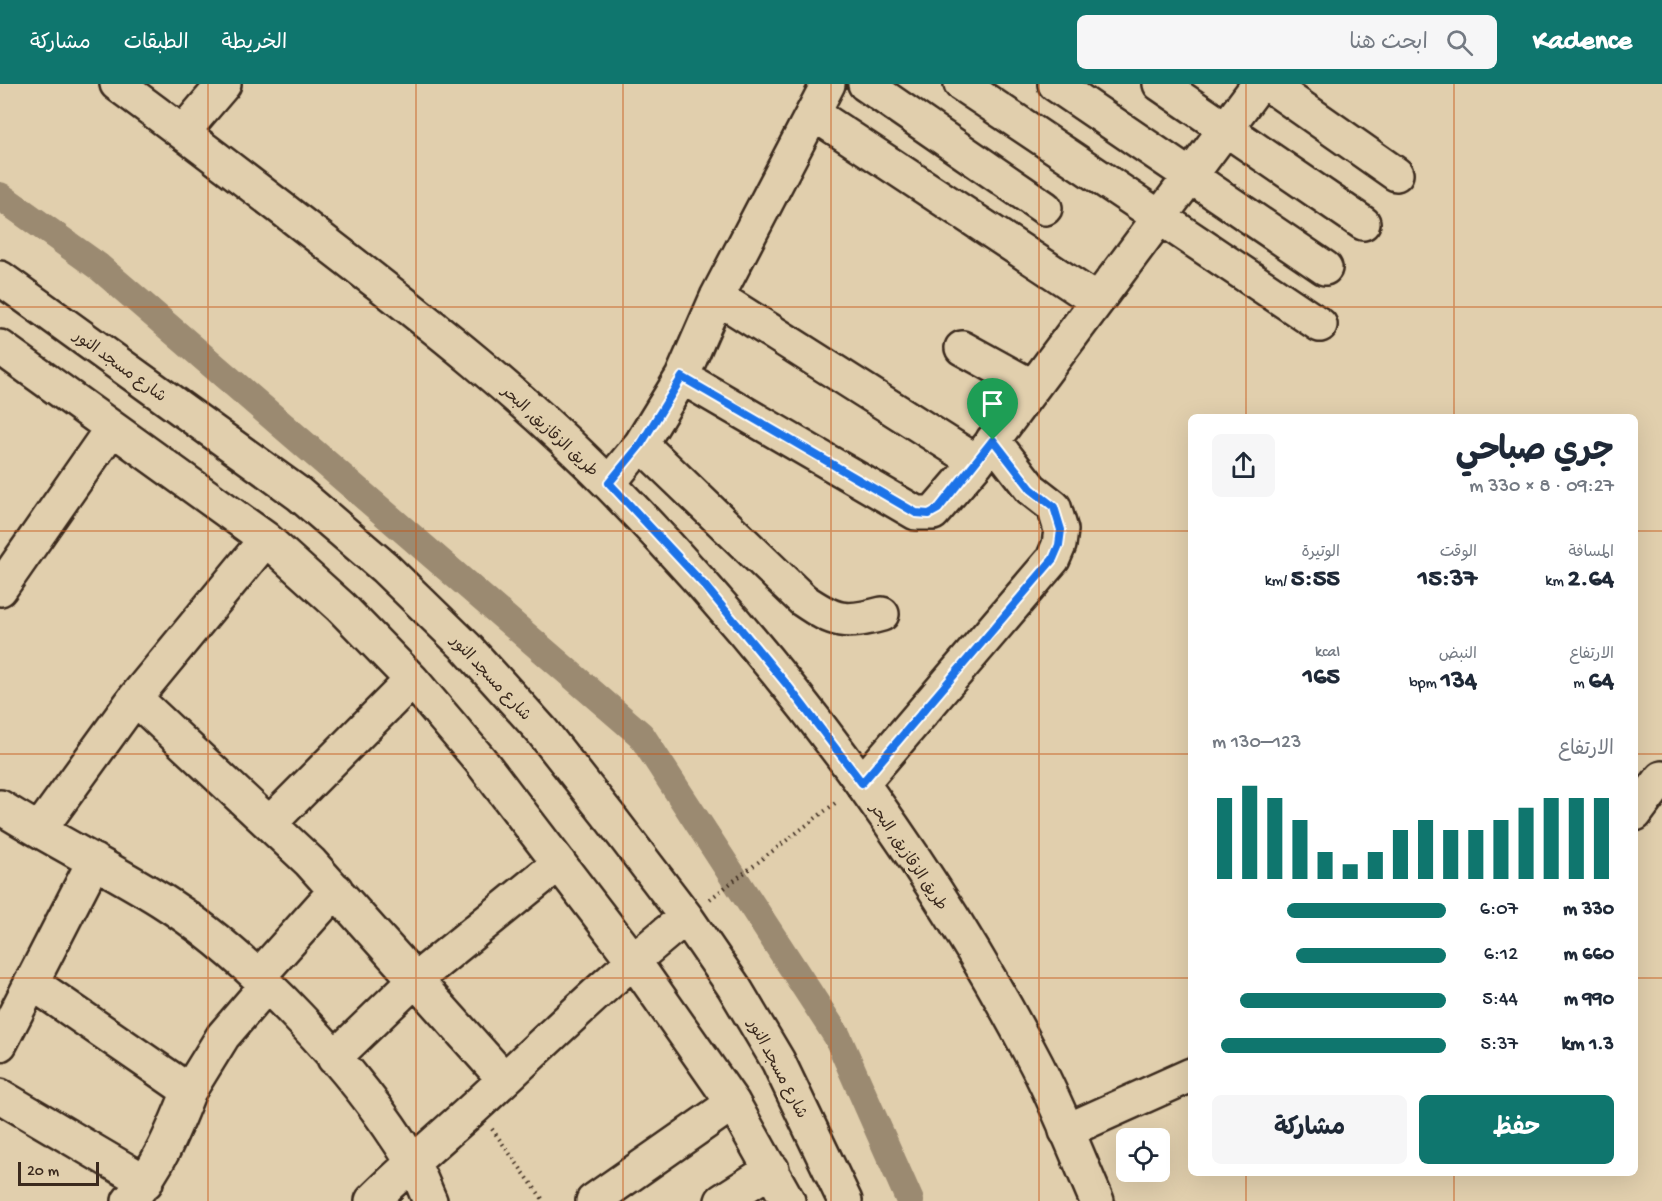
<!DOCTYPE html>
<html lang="ar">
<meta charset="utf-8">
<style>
:root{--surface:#fff;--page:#f6f6f7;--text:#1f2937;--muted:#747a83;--accent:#0f766e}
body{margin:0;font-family:"Gochi Hand","Playpen Sans Arabic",sans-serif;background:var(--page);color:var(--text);direction:rtl;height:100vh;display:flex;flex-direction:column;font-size:22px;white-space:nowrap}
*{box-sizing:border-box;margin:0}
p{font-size:20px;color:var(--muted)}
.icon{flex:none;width:33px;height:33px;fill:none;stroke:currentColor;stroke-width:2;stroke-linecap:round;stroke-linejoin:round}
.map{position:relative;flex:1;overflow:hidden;direction:ltr}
.side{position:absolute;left:1188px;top:330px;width:450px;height:762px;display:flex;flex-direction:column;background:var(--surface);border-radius:9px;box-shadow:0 6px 24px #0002;direction:rtl}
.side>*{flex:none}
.fabs{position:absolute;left:1116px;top:1044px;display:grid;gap:12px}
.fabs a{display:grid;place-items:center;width:54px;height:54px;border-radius:9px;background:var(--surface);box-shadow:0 6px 24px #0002;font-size:30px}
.scale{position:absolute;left:18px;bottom:15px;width:81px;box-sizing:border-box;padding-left:6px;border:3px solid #3b2a1e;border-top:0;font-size:16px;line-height:21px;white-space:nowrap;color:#3b2a1e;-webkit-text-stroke:4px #e1cfad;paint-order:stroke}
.pin{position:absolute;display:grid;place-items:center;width:51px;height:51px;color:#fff;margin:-62px -26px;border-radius:50% 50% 50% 0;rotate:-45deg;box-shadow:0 0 6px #0007}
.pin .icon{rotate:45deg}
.round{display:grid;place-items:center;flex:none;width:63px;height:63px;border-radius:9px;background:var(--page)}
.overview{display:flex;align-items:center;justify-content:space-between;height:102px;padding:0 24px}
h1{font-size:33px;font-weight:700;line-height:45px}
.figures{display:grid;grid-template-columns:repeat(3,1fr);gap:9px;height:102px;padding:6px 24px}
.figures div{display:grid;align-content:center}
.figures b{font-size:26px;font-weight:700}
.figures small{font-size:16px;font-weight:400}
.figures p{font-size:16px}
.chart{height:168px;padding:12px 24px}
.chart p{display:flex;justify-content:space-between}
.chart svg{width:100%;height:108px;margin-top:6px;stroke:var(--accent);stroke-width:6}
.primary-button{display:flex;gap:12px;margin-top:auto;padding:12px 24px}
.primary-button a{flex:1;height:69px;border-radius:9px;background:var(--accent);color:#fff;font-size:24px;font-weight:700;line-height:69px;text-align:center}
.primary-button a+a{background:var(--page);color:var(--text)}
ul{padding:0 24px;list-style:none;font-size:20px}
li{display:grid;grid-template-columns:96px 72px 1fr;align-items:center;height:45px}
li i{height:15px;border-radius:8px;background:var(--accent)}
header{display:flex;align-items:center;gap:36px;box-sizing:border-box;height:84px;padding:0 30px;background:var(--accent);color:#fff}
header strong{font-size:28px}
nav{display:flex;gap:33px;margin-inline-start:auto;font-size:21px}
.search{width:420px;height:54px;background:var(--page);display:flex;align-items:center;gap:15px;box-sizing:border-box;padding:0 21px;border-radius:9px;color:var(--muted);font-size:22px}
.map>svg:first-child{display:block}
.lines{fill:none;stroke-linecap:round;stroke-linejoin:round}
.canal{stroke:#9b8a71;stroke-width:28}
.minor-casing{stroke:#3b2a1e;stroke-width:38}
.major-casing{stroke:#3b2a1e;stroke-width:38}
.path{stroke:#3b2a1e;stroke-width:4;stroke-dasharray:1.5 4.5;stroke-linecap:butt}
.minor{stroke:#e1cfad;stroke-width:33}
.major{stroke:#e1cfad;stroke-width:33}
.route-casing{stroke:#fff;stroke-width:12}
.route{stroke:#1a73e8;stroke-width:8}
.grid{fill:none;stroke:#c55010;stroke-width:1.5;stroke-opacity:0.55}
.labels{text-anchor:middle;stroke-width:6;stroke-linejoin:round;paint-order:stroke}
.street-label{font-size:16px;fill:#3b2a1e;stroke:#e1cfad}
</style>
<header>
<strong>Kadence</strong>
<div class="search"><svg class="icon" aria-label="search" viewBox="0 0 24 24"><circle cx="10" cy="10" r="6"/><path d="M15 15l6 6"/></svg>ابحث هنا</div>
<nav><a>الخريطة</a><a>الطبقات</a><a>مشاركة</a></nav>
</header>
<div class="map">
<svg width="1662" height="1117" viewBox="0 0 1662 1117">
<rect width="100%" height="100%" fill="#e1cfad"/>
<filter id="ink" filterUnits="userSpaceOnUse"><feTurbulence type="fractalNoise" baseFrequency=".0167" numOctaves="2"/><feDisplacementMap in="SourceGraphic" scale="12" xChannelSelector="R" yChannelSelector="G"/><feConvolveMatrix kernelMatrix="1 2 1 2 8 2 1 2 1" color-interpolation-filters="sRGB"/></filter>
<g filter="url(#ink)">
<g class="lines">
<path class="canal" d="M0 112 99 183 641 651 837 952 910 1117"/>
<defs>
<path id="minor" d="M865 0 1045 124
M961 0 1320 241
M1055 0 1325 184
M1160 0 1363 139
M1268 0 1396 90
M814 30 1097 217
M183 48 224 0
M0 194 299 410 384 483 466 563 542 647 612 736 686 833 734 903 778 977 845 1117
M717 213 977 378
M0 263 266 455 341 523 412 596 480 676 633 876 733 1019 788 1117
M962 264 1033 303
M682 293 916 429H933L977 378 1259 0
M641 360 803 516C835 538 845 540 882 530
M609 399 641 360 682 293 717 213 828 0
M0 505 112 344
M135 614 310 778 504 995
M862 699 1053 475 1059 461 1061 446 1054 423 1031 405 993 356
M0 723C52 756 108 783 161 816 249 871 357 987 411 1076 419 1089 424 1104 430 1117
M1635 730 1662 694
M270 739 412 596
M40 745 135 614 266 455
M258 893 336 806
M31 898 189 1007C173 1047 158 1085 129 1117
M0 960 94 777
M334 974 414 897 559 779
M189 1007 223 952 266 902
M0 1012 146 1098
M1066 1047 1191 991
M372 1117C405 1084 441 1054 476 1022 545 958 612 892 686 833
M593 1117 733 1019
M722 1117 772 1085"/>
<path id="major" d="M117 0C191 54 262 109 334 165 430 239 526 315 610 401 772 566 925 767 1032 972 1057 1018 1076 1069 1097 1117"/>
</defs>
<use href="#minor" class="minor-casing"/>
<use href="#major" class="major-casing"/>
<path class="path" d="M710 815 838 717
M492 1045 544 1117"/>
<use href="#minor" class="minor"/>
<use href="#major" class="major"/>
</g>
</g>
<g class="lines" filter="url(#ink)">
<defs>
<path id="route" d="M682 293 916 429 929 430 938 425 993 356 1031 405 1054 423 1061 446 1059 461 1053 475 862 699 788 602 706 503 609 399 641 360Z"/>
</defs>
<use href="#route" class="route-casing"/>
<use href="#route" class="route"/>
</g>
<path class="grid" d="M208 0V1117M416 0V1117M623 0V1117M831 0V1117M1039 0V1117M1246 0V333M1454 0V333M0 223H1662M0 447H1191M1635 447H1662M0 670H1191M1635 670H1662M0 894H1191M1635 894H1662M1246 1089V1117M1454 1089V1117"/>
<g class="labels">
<g class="street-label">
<text transform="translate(121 281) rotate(36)" y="6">شارع مسجد النور</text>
<text transform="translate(551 346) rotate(43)" y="6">طريق الزقازيق, البحر</text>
<text transform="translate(492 593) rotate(47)" y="6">شارع مسجد النور</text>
<text transform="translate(910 772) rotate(56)" y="6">طريق الزقازيق, البحر</text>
<text transform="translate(779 984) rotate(62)" y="6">شارع مسجد النور</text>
</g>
</g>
</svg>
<div class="fabs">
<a><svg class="icon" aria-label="locate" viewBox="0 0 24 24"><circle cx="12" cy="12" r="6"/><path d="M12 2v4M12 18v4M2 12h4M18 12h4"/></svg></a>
</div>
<div class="scale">20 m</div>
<div class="pin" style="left:993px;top:356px;background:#1e9e55"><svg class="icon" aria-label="arrive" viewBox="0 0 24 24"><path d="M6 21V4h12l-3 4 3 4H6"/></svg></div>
<section class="side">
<div class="overview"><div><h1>جري صباحي</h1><p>09:27 · 8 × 330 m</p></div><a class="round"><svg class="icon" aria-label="share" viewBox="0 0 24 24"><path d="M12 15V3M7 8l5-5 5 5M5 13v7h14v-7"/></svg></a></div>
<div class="figures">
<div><p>المسافة</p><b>2.64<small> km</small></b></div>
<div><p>الوقت</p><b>15:37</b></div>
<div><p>الوتيرة</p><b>5:55<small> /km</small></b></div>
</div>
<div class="figures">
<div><p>الارتفاع</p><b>64<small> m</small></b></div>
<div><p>النبض</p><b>134<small> bpm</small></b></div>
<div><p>kcal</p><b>165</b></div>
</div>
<div class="chart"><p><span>الارتفاع</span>123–130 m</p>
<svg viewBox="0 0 160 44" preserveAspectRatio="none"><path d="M5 44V11M15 44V6M25 44V11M35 44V20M45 44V33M55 44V38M65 44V33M75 44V24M85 44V20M95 44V24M105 44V24M115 44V20M125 44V15M135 44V11M145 44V11M155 44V11"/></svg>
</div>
<ul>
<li><b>330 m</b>6:07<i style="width:68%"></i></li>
<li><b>660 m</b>6:12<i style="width:64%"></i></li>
<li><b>990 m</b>5:44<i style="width:88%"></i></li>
<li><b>1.3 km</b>5:37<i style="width:96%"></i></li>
</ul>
<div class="primary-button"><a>حفظ</a><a>مشاركة</a></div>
</section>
</div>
